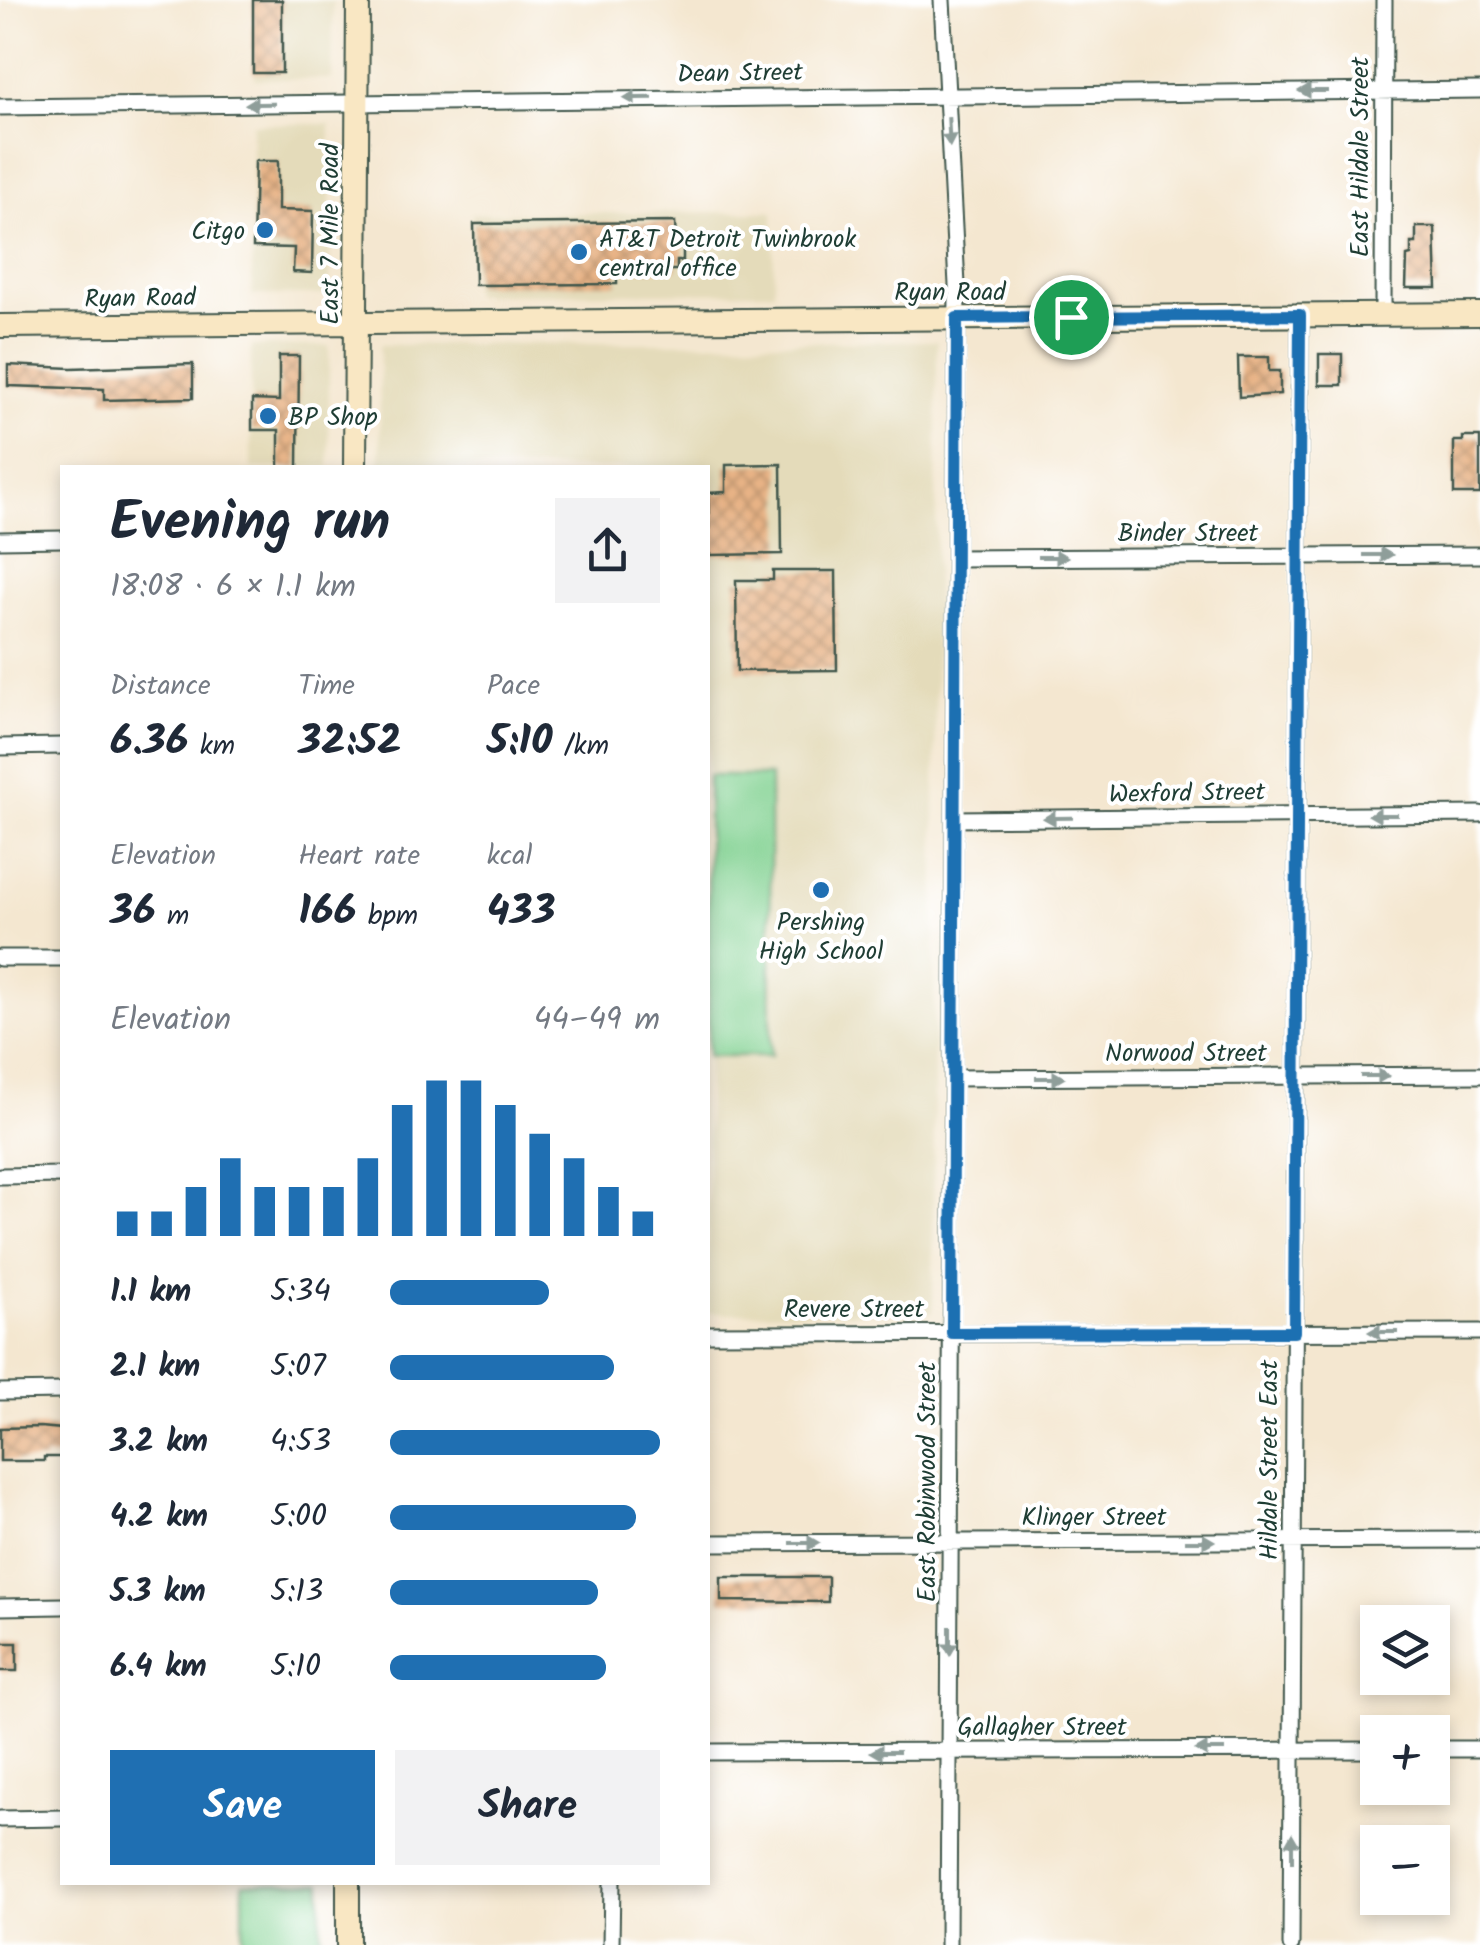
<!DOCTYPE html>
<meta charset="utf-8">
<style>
:root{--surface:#fff;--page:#f2f2f3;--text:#1f2937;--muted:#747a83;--accent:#1f6fb2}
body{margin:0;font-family:Kalam,sans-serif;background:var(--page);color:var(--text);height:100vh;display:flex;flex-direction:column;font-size:38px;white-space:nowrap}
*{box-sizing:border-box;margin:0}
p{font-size:32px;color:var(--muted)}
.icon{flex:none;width:55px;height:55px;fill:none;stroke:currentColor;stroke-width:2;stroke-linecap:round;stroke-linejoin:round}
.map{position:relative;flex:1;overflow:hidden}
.side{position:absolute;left:60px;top:465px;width:650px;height:1420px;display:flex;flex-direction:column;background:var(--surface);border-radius:0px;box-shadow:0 5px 15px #0003}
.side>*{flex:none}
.fabs{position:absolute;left:1360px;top:1605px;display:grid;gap:20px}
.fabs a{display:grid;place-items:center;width:90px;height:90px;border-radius:0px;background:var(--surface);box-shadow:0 5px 15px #0003;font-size:50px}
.pin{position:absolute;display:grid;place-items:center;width:85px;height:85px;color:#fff;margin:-42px;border:5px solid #fff;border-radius:50%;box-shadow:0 2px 10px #0007}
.round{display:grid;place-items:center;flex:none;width:105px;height:105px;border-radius:0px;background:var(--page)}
.head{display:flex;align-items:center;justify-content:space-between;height:170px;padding:0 50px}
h1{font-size:55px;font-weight:800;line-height:75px}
.figures{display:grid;grid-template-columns:repeat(3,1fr);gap:15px;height:170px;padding:10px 50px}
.figures div{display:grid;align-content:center}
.figures b{font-size:42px;font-weight:800}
.figures small{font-size:28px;font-weight:400}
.figures p{font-size:28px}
.chart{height:280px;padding:20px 50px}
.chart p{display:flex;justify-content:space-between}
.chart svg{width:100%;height:180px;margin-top:10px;stroke:var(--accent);stroke-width:6}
.action{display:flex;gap:20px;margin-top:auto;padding:20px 50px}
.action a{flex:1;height:115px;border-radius:0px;background:var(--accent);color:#fff;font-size:40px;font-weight:800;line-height:115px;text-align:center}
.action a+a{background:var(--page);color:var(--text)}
ul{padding:0 50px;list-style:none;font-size:32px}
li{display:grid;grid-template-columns:160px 120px 1fr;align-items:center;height:75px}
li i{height:25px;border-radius:12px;background:var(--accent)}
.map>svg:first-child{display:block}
.built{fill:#e4dbba}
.grass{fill:#81d191;stroke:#508762;stroke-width:2.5}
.building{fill:url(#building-cross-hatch)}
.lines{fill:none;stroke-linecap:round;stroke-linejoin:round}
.street-casing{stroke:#3f564b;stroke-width:19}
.secondary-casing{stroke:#3f564b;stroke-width:26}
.street{stroke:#fff;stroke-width:15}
.secondary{stroke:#f9e7c3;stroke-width:22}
.oneway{fill:#8f9e9a}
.route-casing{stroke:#fff;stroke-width:20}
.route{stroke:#1f6fb2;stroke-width:12}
.poi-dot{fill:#1f6fb2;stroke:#fff;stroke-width:4}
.labels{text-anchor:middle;stroke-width:8;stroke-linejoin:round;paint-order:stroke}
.street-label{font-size:25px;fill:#1f3d34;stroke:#fff}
.poi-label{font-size:25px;fill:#1f3d34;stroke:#fff;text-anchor:start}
</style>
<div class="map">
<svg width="1480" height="1945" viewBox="0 0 1480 1945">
<defs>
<pattern id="building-cross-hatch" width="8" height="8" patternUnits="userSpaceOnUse" patternTransform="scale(2.5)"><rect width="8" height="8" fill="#e8b386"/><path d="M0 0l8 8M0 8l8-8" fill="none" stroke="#bb936e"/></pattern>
</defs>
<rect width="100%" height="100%" fill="#fff"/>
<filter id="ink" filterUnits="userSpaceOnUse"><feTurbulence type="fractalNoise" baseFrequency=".01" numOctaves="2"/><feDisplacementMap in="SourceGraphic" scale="20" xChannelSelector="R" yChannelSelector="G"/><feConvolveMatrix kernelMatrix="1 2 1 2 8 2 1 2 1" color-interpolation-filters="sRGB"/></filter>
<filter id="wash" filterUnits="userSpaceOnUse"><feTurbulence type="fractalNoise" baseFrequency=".0048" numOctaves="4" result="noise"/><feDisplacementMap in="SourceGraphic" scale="40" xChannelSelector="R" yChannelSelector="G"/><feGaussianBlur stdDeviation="2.25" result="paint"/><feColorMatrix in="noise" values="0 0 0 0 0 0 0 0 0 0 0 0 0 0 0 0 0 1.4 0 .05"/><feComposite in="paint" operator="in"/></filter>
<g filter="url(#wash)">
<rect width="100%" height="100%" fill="#f4e7d0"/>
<path class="built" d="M256 0H333L332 79H255Z
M252 124H330V295H252Z
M773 212 774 292 473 294 472 214Z
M937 341 933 1313H708V468H380V345Z
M251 346H329V467L251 468Z"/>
<path class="grass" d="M708 776H770L771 1056H708Z
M243 1883H321V1945H243Z"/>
<g id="blocks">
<path class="building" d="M253 0H282V73H253Z
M255 161H278V210L313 211 312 273 293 272 294 248 253 247Z
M675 222 676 243 683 242V261H677V270H617V284L475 285 474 224Z
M1416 227H1435L1437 288H1406L1407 256 1411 255V243H1416Z
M1319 354H1342V385H1319Z
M279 356H299L298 468H279V430H252V400L279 401Z
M1238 357H1269V371H1280V394L1239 397Z
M193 364V398L104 400V389L8 386V365L71 368Z
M1463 437H1480V494H1454V441H1463Z
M781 464 782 554 710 555 708 493 726 492V465Z
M773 571H836L837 670 737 671 736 580H773Z
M40 1427 62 1429V1457H44V1461H0V1428Z
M721 1577H828V1602L721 1601Z
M0 1643H17V1671H0Z"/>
</g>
</g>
<g filter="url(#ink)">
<use href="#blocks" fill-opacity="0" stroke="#3f564b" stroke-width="2.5"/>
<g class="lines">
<defs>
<path id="street" d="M942 0 957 285 948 1945
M0 107 1480 90
M1383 314 1384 0
M0 540 62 539
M956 558 1480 555
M0 747 62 746
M954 819 1480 814
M0 958H62
M953 1078 1480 1075
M0 1176 62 1175
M708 1334 1480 1332
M0 1392 62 1391
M708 1543 1480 1540
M0 1607 62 1606
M1432 1749H1480
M708 1752 1378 1750
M0 1819 62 1818
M611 1945 612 1882
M1291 1945 1300 315"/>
<path id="secondary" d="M0 326 1480 314
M355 468 358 0
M348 1945V1882"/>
</defs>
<use href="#street" class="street-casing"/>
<use href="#secondary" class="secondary-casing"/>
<use href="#street" class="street"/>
<use href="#secondary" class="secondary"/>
</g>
<defs><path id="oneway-solid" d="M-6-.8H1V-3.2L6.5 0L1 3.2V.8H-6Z" transform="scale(2.5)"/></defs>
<g class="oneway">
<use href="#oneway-solid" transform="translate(1313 91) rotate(180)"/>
<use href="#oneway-solid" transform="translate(638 98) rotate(179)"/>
<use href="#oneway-solid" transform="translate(260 104) rotate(179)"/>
<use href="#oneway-solid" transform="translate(949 132) rotate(87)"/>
<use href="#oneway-solid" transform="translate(1378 555)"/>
<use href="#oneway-solid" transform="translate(1053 557)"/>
<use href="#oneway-solid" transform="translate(1383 815) rotate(180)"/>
<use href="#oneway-solid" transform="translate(1058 818) rotate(179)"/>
<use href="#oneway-solid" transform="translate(1375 1076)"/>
<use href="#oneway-solid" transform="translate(1050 1078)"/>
<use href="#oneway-solid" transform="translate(1383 1332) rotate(180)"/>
<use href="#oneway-solid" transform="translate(1200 1541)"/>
<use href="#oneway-solid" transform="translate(805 1543)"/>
<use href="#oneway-solid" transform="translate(950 1641) rotate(90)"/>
<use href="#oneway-solid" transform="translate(1210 1750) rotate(180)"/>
<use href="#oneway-solid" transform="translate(885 1752) rotate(180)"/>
<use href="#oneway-solid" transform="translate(1292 1848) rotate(-90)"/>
</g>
</g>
<g class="lines" filter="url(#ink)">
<defs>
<path id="route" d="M1300 315 1294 1332 952 1333 957 318Z"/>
</defs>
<use href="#route" class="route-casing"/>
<use href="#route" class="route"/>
</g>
<g class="poi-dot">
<circle cx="265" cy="230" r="10"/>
<circle cx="579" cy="252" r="10"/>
<circle cx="268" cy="416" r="10"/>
<circle cx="821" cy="890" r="10"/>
</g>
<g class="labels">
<g class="street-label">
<text transform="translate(740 72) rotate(-1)" y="9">Dean Street</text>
<text transform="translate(1359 157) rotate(-90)" y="9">East Hildale Street</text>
<text transform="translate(329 234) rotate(-90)" y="9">East 7 Mile Road</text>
<text x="950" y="300">Ryan Road</text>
<text transform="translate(140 297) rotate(-1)" y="9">Ryan Road</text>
<text x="1188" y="541">Binder Street</text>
<text transform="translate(1187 792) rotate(-1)" y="9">Wexford Street</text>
<text x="1186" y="1061">Norwood Street</text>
<text x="854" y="1317">Revere Street</text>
<text transform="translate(1268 1460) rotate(-90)" y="9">Hildale Street East</text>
<text transform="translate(926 1482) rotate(-90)" y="9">East Robinwood Street</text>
<text x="1094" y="1525">Klinger Street</text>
<text x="1042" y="1735">Gallagher Street</text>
</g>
<g class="poi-label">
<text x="245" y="239" text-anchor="end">Citgo</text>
<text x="599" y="247">AT&amp;T Detroit Twinbrook<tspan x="599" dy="29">central office</tspan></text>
<text x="288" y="425">BP Shop</text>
<text x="821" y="930" text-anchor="middle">Pershing<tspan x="821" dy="29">High School</tspan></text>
</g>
</g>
</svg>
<div class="fabs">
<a><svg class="icon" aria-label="layers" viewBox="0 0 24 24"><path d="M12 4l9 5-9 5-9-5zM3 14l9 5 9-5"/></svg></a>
<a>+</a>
<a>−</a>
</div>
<div class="pin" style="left:1071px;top:317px;background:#1e9e55"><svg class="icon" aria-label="arrive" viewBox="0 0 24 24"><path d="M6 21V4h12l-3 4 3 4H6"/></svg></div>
<section class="side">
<div class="head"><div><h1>Evening run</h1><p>18:08 · 6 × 1.1 km</p></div><a class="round"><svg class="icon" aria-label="share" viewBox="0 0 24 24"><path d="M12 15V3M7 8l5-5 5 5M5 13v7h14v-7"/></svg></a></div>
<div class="figures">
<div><p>Distance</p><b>6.36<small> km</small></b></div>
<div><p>Time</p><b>32:52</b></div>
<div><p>Pace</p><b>5:10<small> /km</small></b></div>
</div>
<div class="figures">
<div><p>Elevation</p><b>36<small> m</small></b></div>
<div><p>Heart rate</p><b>166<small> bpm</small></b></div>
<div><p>kcal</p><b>433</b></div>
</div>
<div class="chart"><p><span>Elevation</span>44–49 m</p>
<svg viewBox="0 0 160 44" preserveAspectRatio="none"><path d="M5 44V38M15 44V38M25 44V32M35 44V25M45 44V32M55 44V32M65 44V32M75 44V25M85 44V12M95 44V6M105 44V6M115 44V12M125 44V19M135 44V25M145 44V32M155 44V38"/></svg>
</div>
<ul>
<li><b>1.1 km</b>5:34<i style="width:59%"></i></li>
<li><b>2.1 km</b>5:07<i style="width:83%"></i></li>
<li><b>3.2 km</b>4:53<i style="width:100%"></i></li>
<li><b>4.2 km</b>5:00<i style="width:91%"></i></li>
<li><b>5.3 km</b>5:13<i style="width:77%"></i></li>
<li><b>6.4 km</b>5:10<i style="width:80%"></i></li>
</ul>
<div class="action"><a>Save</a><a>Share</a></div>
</section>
</div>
